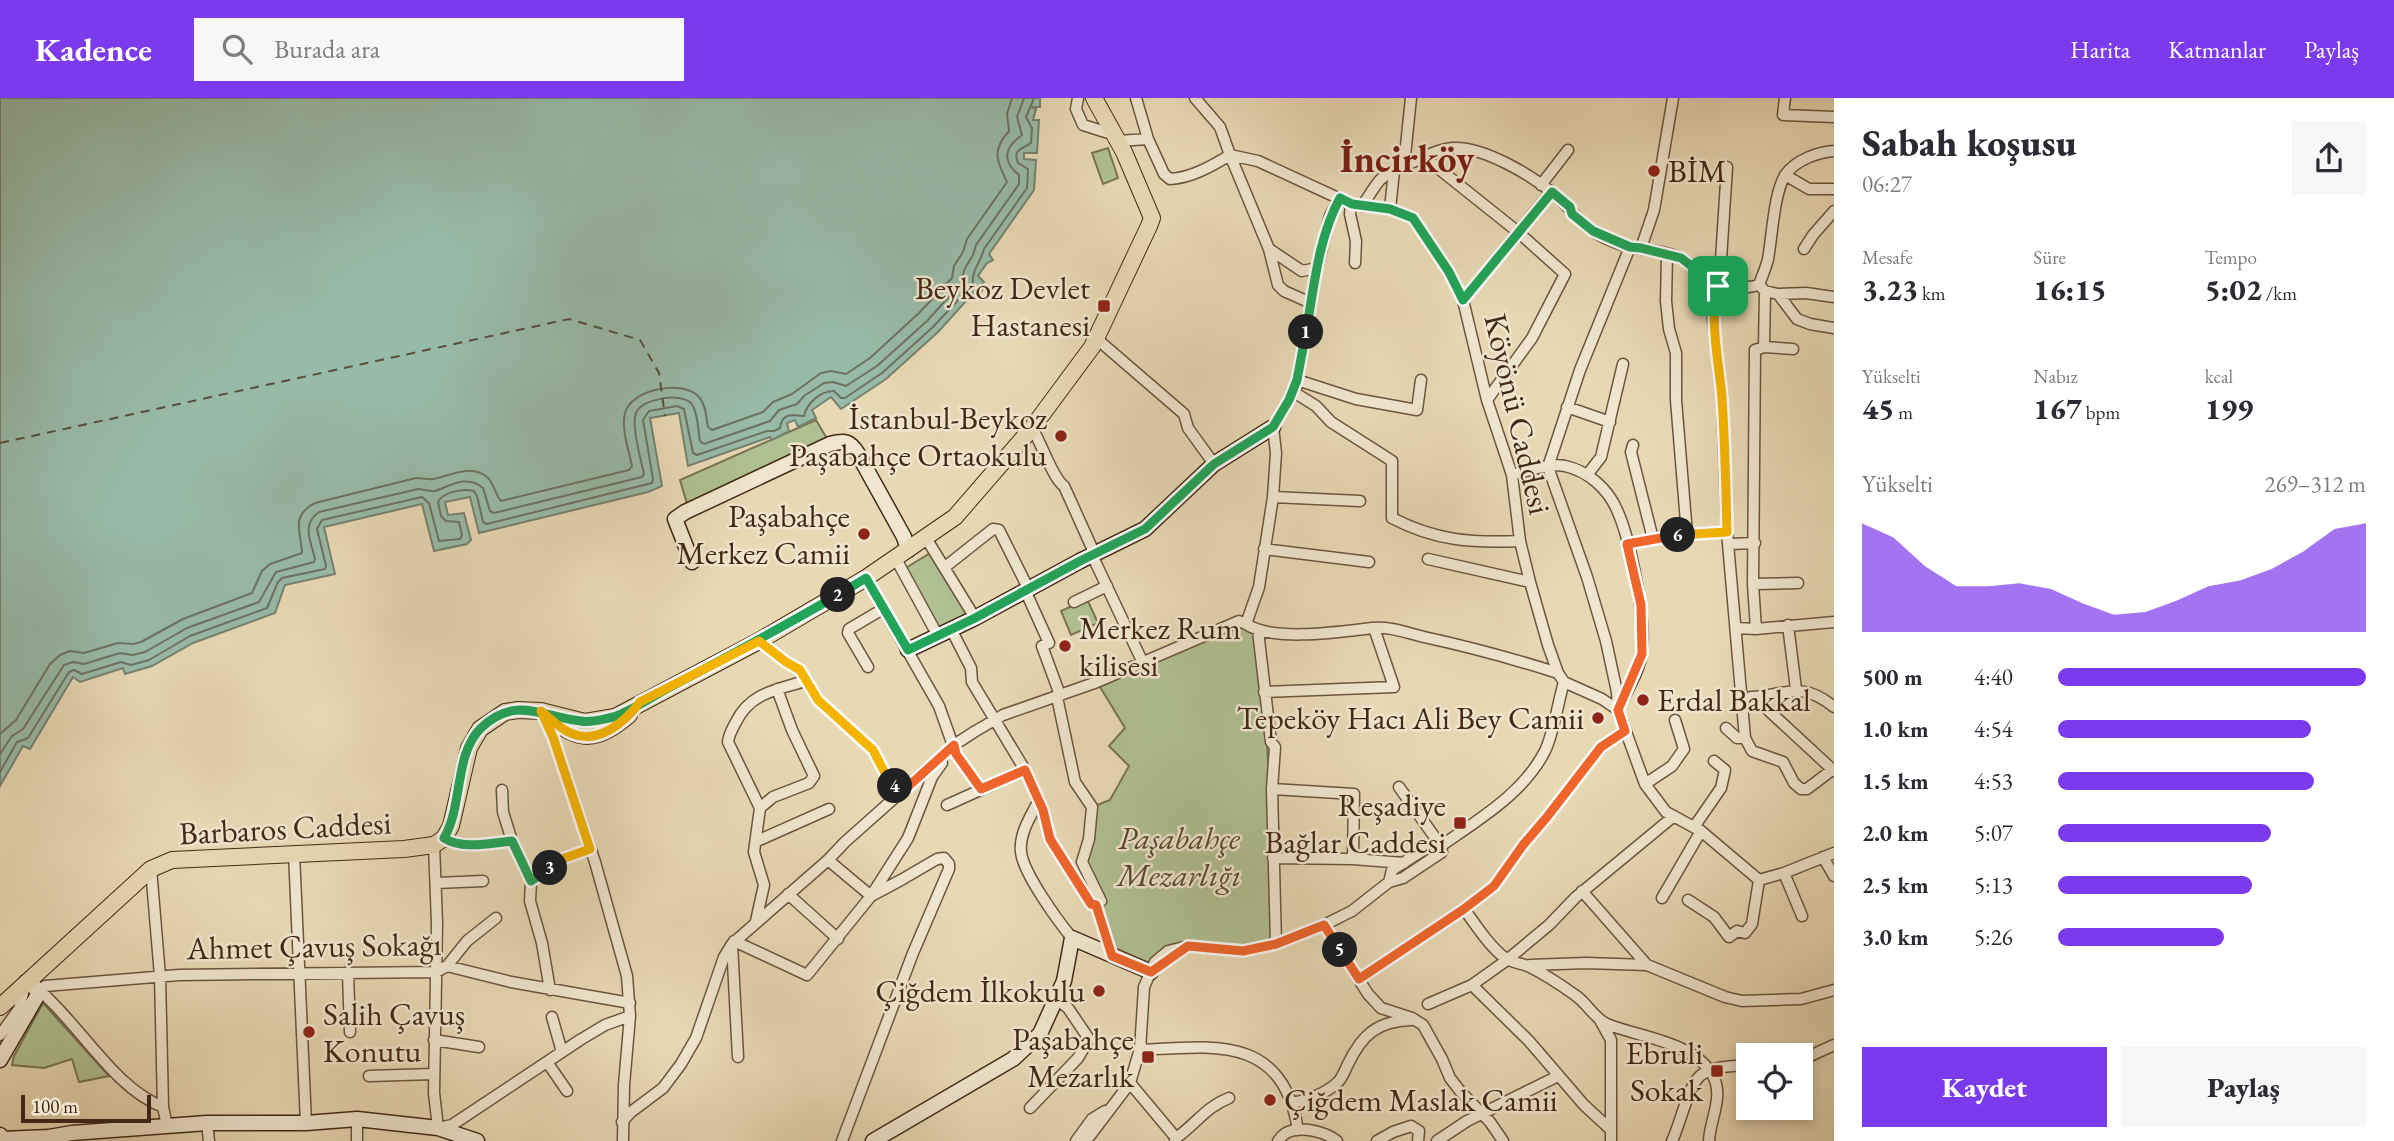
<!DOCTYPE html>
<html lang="tr">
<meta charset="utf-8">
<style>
:root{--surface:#fff;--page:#f7f7f7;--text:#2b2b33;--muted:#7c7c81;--accent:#7c3aed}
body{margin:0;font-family:"EB Garamond",serif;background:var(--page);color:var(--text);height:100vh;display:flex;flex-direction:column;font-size:26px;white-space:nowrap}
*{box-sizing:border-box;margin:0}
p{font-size:23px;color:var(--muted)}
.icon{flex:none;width:38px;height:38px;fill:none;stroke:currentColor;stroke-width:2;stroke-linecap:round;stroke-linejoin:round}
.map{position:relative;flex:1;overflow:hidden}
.sheet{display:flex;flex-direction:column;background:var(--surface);width:560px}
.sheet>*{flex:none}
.controls{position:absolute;left:1736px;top:945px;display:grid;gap:14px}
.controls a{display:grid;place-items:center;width:77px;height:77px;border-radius:0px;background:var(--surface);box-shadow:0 4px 10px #0003;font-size:35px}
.scale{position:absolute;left:21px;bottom:18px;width:130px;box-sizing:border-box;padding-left:7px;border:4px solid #422916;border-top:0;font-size:19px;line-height:24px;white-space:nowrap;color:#422916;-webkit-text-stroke:5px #f0e6cf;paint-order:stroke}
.pin{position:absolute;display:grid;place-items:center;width:60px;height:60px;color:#fff;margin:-30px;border-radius:14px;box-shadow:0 4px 10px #0006}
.km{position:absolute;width:35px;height:35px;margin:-18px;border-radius:50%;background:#222;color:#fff;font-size:19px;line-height:35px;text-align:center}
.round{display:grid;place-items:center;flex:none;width:74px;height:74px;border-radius:0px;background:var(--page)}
.overview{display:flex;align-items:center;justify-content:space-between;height:119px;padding:0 28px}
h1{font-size:38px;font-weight:800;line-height:52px}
.figures{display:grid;grid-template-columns:repeat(3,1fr);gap:10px;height:119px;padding:7px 28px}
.figures div{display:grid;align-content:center}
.figures b{font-size:30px;font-weight:800}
.figures small{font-size:19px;font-weight:400}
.figures p{font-size:19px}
.chart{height:196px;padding:14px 28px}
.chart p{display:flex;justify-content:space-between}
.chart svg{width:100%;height:126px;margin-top:7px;fill:var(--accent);opacity:.7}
.action{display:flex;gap:14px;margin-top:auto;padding:14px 28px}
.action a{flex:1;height:80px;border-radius:0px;background:var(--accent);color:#fff;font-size:28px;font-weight:800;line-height:80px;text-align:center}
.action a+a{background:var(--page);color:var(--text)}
ul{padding:0 28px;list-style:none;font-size:23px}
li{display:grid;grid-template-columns:112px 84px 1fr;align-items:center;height:52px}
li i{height:18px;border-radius:9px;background:var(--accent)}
header{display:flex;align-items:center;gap:42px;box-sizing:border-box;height:98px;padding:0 35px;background:var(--accent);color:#fff}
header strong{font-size:33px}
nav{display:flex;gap:38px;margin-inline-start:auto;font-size:24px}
.search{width:490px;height:63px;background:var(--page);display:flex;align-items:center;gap:18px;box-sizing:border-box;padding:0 24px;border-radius:0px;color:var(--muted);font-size:26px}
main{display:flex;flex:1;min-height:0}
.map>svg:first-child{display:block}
.green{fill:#b0c092;stroke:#797454;stroke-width:2}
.water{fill:#98bba9;stroke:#76816e;stroke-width:2}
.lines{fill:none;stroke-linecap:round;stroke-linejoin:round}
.shore{stroke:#6d7260;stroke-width:2}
.ferry{stroke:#584e3b;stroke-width:2;stroke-dasharray:9 7;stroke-linecap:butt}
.street-casing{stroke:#6c553e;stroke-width:13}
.secondary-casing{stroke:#422916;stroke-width:17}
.primary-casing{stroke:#422916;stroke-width:18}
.street{stroke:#f0e6cf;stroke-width:10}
.secondary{stroke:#f0e6cf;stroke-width:14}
.primary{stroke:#e8d9b5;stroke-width:16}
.split-1-casing{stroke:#fff;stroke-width:14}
.split-2-casing{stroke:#fff;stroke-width:14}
.split-3-casing{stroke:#fff;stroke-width:14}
.split-4-casing{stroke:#fff;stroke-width:14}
.split-5-casing{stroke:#fff;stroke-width:14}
.split-6-casing{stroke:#fff;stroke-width:14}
.split-7-casing{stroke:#fff;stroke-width:14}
.split-1{stroke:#22a559;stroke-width:9}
.split-2{stroke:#22a559;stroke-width:9}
.split-3{stroke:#22a559;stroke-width:9}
.split-4{stroke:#f5b400;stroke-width:9}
.split-5{stroke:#f0652b;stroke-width:9}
.split-6{stroke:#f0652b;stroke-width:9}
.split-7{stroke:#f5b400;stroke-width:9}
.poi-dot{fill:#8f2418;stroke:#f0e6cf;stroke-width:2.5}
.labels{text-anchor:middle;stroke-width:5;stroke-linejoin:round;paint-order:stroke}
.poi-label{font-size:32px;fill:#422916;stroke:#f0e6cf;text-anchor:end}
.street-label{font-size:32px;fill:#422916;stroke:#f0e6cf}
.park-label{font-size:32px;font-style:italic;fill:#58472f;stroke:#f0e6cf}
.district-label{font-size:38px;font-weight:bold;fill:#7a1f14;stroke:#f0e6cf}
</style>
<header>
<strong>Kadence</strong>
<div class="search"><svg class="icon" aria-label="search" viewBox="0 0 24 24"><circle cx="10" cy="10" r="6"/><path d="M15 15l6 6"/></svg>Burada ara</div>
<nav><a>Harita</a><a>Katmanlar</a><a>Paylaş</a></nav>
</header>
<main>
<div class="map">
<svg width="1834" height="1043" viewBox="0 0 1834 1043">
<rect width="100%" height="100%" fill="#e8d9b5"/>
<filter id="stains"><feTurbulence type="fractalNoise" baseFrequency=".00286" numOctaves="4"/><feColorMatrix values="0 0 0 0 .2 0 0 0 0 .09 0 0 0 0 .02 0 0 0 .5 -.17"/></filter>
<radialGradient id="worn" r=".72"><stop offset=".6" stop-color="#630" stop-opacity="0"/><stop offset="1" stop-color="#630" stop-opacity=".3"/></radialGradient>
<path class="green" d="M1108 50 1118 80 1103 86 1092 55Z
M816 322 829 344 688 409 680 382Z
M932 454 969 518 940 532 904 471Z
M1087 501 1098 525 1071 537 1061 513Z
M1239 523 1258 533 1265 596 1276 846 1243 853 1188 848 1151 874 1112 858 1085 765 1092 709 1110 702 1129 668 1109 648 1125 630 1097 584Z
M43 905 109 978 79 984 72 961 44 970 12 967 14 958Z"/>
<path class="water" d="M0 0H1040V9H1031L1036 11 1033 22H1039L1037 55H1024V61L1036 62 1034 92 989 156 993 162 987 165 978 178 984 184 980 188 983 191 981 194 976 192 938 234 886 281 841 311 831 299 812 312 816 320 798 329 795 322 787 325 789 333 772 342 770 339 688 368 679 315 650 320 662 388 648 394 479 435 470 399 445 404 448 417 464 415 471 442 467 446 434 453 422 406 324 429 335 476 285 487 275 515 193 545 152 568 125 576 123 570 80 584 73 579 30 651 23 648 0 688Z"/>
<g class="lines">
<path class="shore" d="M0 636 16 622 50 566 60 557 70 553 84 555 118 545 133 546 141 544 183 521 252 495 262 473 270 466 302 455C301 434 290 418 315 405L416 380C421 380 428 382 433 381 451 378 471 365 487 379 495 386 495 397 501 403L629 372 632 368C629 353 621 331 625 315 631 291 683 281 699 299 706 307 706 319 708 329L712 332 763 314 773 304 792 296 821 275 831 273 846 276 870 260 919 215 952 180 954 168 963 154 967 141 1007 84C997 63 991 53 1009 33L1007 16 1012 0
M0 656 12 638 23 631 64 567 73 564 84 566 120 555 133 557 145 554 187 530 259 504 276 474 314 464 315 461C311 444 301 426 319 414L418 391C423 391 430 394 435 393 450 388 467 376 483 390L490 413 494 415 642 379 644 376C641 362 631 327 636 315 641 301 680 294 691 305 698 314 698 332 700 343L704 346 770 323 779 312 797 306 804 298 824 285 833 284 846 288 877 268 927 223 962 184 964 172 973 157 976 147 1019 86V77C1001 63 1005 49 1022 37L1017 19 1024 0
M0 674 17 644 28 640 69 574 74 572 82 576 121 564 131 567 149 562 190 538 267 510 278 484 282 480 325 471 326 468 317 431 322 422 422 399 429 405 439 443 460 441 462 437 459 424 446 423 441 418 438 404C443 394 463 390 474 393L477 398 483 424 487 426 652 385 653 381 643 322 649 313 677 308 684 311 693 355 697 357 767 333H774L780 330C782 314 793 317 804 318 807 305 820 293 834 293L841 300H845L882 275 933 229 973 186C971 173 981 164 984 151L1027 90 1028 71 1018 65C1012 51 1023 51 1031 45L1032 30 1026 19 1034 0"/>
<path class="ferry" d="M0 345 569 221 640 242 659 275 665 318"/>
<defs>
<path id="street" d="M1078 0 1076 11 1083 27 1115 37
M1136 0 1148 41
M1195 0 1220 29 1230 57 1258 63 1351 106 1390 111 1413 120 1449 174 1463 202 1487 302 1512 377 1520 443 1530 484 1548 547 1558 575 1564 584
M1785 0 1783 17 1834 19
M1118 43 1148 41 1164 76 1170 81C1191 80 1212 68 1230 57L1269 151 1302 173 1317 170
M1424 59 1518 134 1565 176 1532 240 1487 302
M1404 67 1411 0
M1727 69 1720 177 1713 207V222L1722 298 1727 434 1745 640 1752 653 1783 664 1794 685 1801 691H1807L1832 672
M1785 77 1809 91H1834
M1541 87 1568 52
M1351 106 1350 116 1356 143 1355 165
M1362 108C1368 100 1373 90 1380 82 1388 74 1403 68 1413 64 1426 58 1439 51 1453 50 1483 48 1531 77 1554 96 1568 107 1576 121 1591 132 1601 139 1619 147 1630 149 1647 152 1667 153 1682 161 1714 179 1716 197 1759 187
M1390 111 1394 73
M1641 150 1654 112 1673 0
M1269 151 1278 187 1284 193 1311 205
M1804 151 1813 137 1834 113
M1667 157 1666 203 1669 231 1676 255V302L1687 436
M1759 187C1762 178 1766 170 1768 161 1772 140 1774 92 1786 76 1796 62 1818 54 1834 53
M1759 187 1765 193 1778 196 1797 221 1810 226 1834 230
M1778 196 1806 195 1834 199
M1463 202 1551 94
M1097 241 1184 316 1188 330 1214 366
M1764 249 1765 193
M1297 282 1356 301 1417 312 1421 282
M1292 293 1316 308 1331 324 1392 363V420C1436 443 1472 445 1520 443
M1567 309 1610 324
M1032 330C1041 344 1053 381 1064 388L1092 450V457L1143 565
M1633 347 1631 354 1653 441
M1512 377C1528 373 1549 365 1565 368 1588 373 1608 391 1617 412 1631 443 1646 521 1642 554 1640 573 1627 592 1619 609
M1587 377 1601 359 1623 266
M1273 399 1360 403
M926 440 975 520
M1627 446 1673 437 1727 434
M1729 446 1755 445
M1264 451 1369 464
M896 461 938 538
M1428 461 1530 484
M945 469 993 431 999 432 1028 490
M866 480 939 608 956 656 981 691
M1753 486 1798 485
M1025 492 1049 545 1042 548 1060 597
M1074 504 1107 488
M1246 526C1273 544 1339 534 1372 530 1389 528 1407 535 1424 539 1470 549 1514 561 1558 575
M1788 527 1796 591
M1736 530 1756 531 1834 524
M951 531 971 570 972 584 1025 672 1043 712 1050 741 1091 806 1096 807
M1756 531 1753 486 1755 252 1764 249 1793 251
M1258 533 1271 644 1275 649 1272 691 1276 846
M759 543 786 564 800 572 818 602 873 652 885 675 901 695
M868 569 848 535 849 531 883 511
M1564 584 1602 601 1618 612 1645 686 1666 714 1701 733 1759 782 1784 775 1834 755
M1264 594 1394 589 1374 530
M1057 599 1075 684 1092 709 1089 741 1082 764 1101 803 1096 807 1112 858
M1751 599C1787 597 1801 582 1834 609
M1754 599 1834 673
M1618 612 1617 594 1606 543 1587 479 1548 369 1580 272 1630 149
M544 619 553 639 595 764 627 878 630 918 624 987 623 1043
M1726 630 1737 640H1745
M1645 686 1672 668 1684 651 1675 622
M1399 689 1441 748
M1272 691 1354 696 1353 761
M502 692 503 714 512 743
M1039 702C1031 718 1019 735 1021 754 1023 775 1058 823 1072 840
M947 707 1025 672
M760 710 773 699 809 685 814 678 792 632 777 591
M1694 729 1721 690 1725 672 1714 663
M444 740C462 752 491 745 512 743L531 783 530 803 542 845 550 892
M757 743 829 711
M434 747 437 825 434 995 438 1030 452 1027 580 942 605 927 630 918
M294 755 306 1025
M1823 759 1834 778
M1273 760 1353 761 1404 765
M828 762 871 798
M151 771 160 878 163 1009 167 1028
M1784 775 1802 818
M531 783 562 761 590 751
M1389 784 1392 772 1433 746 1441 748
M436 785 483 783
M1582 793 1647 867
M788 796 838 841
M1662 800 1701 733
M1688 802 1714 819 1729 839 1737 833 1745 835 1752 826 1759 782
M1464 811C1476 827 1489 848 1505 860 1512 865 1522 865 1530 869 1546 877 1561 887 1575 897 1587 905 1594 920 1607 926 1638 939 1692 943 1712 976 1725 998 1710 1020 1709 1043
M756 823 764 787 754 754 760 710 728 644C729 636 732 631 736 624 750 595 776 592 805 583
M1324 827 1368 896 1381 910 1412 920 1423 927 1442 961 1450 980 1460 993 1490 1024 1503 1043
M734 843 807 877 871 798 908 740 932 679 942 665
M732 846 738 959
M1530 867 1586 865 1647 867 1725 899 1742 903 1801 901 1834 892
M447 868 467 843 496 820
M348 874 350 934
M1151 874 1186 850
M1359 881 1464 811 1494 788 1523 747 1547 719 1601 649 1624 633
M1428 906 1472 887
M552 919 562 954
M1600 922 1611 942V1043
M0 937 19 911 25 887
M434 942 479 949
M1140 952 1144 889 1155 864 1168 853 1188 848 1243 853 1276 846 1324 827 1352 813 1389 784 1403 780 1442 754 1441 748C1479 721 1523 696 1545 653 1554 634 1558 604 1564 584
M1140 952C1215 948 1283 937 1298 1032
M1801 962 1834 947
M547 964 567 993
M369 978 434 976
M1130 985 1176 1040 1175 1043
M1292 1005C1307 1002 1325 996 1337 985 1342 981 1345 972 1348 966 1362 937 1377 923 1411 922
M163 1009C114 990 80 927 40 893L45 888 179 877 436 874 447 868 511 884 630 905
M1030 1010 1078 960 1089 941 1068 910 1056 901
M622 1024 631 1014 663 990 681 966 696 940 724 859 732 846 828 762 845 744 954 647 974 634 1003 617 1097 584 1239 523 1246 526 1259 489 1273 399 1276 355 1273 329 1289 302 1297 282 1317 170 1330 118 1340 100
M207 1025 209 1043
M1610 1031 1584 1007 1529 943 1472 887 1507 862 1549 827 1576 799 1674 718
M1176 1040C1196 1026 1206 1009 1229 1000
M357 1043V1021
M842 1043 913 855 949 771V766L944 760 937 761 901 782 871 798
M1076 1043 1092 1021 1105 1013
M1086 1043 1130 985 1141 947
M1278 1043C1280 1040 1283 1037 1286 1035 1300 1027 1326 1034 1337 1043
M1377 1043 1393 1034 1411 1028 1419 1033 1418 1043
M1437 1043 1467 1023 1558 978
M1672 1043C1680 1027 1688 988 1700 978 1711 968 1735 968 1748 967"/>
<path id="secondary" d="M692 464 675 421 685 414 830 346C845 342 850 343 858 356L904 439 908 452
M908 552 975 520 1080 463 1145 431 1214 366 1273 329
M0 962 40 893 26 884
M0 1037 2 1041 49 1039 72 1035 207 1025H306L357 1021 438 1030 477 1043
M873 1043 1013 961 1040 936 1064 883 1072 840 1151 874"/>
<path id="primary" d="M548 619C581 645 596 644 629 617
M0 909 151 771 172 762 404 751 434 747 444 740 451 728 469 650 480 631 505 614 518 612 541 613 585 624 615 619 759 543 866 480 955 419 1032 330 1092 249 1149 128 1152 120 1124 54 1094 0"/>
</defs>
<use href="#street" class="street-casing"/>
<use href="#secondary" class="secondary-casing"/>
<use href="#primary" class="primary-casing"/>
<use href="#street" class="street"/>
<use href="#secondary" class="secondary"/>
<use href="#primary" class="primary"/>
</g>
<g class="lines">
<defs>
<path id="split-1" d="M1306 234C1314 190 1318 140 1340 100L1352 106 1390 111 1413 120 1449 174 1463 202 1552 94 1570 109 1572 116 1593 133 1630 149 1641 150 1681 160 1718 188"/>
<path id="split-2" d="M838 497 866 480 908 552 975 520 1080 463 1145 431 1214 366 1273 329 1289 302 1297 282 1306 234"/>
<path id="split-3" d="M550 770 531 783 512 743C491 745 462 752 444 740 463 709 454 656 481 630 515 597 543 619 581 623 591 625 604 621 613 619 632 613 656 596 674 587 729 558 784 528 838 497"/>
<path id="split-4" d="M550 770 562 761 590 751 553 639 541 613C551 621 561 632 573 636 599 646 625 624 640 604L759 543 786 564 800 572 818 602 873 652 885 675 895 688"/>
<path id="split-5" d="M895 688 901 695 954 647 956 656 981 691 1025 672 1043 712 1050 741 1091 806 1096 807 1112 858 1151 874 1188 848 1243 853 1276 846 1324 827 1340 852"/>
<path id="split-6" d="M1340 852 1359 881 1464 811 1494 788 1523 747 1547 719 1601 649 1625 633 1618 612 1642 556 1641 507 1627 446 1678 437"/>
<path id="split-7" d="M1678 437 1727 434C1726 390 1725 345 1722 300 1719 262 1709 225 1718 188"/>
</defs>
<use href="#split-1" class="split-1-casing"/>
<use href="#split-2" class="split-2-casing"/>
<use href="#split-3" class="split-3-casing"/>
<use href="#split-4" class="split-4-casing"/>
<use href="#split-5" class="split-5-casing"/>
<use href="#split-6" class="split-6-casing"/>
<use href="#split-7" class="split-7-casing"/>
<use href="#split-1" class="split-1"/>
<use href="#split-2" class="split-2"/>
<use href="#split-3" class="split-3"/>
<use href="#split-4" class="split-4"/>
<use href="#split-5" class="split-5"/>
<use href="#split-6" class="split-6"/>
<use href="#split-7" class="split-7"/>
</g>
<g class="poi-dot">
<circle cx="1654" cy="73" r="7"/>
<rect x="1097" y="201" width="14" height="14" rx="3.5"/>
<circle cx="1061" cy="338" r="7"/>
<circle cx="864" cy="436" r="7"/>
<circle cx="1065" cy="548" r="7"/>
<circle cx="1643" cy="602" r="7"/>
<circle cx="1598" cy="620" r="7"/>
<rect x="1453" y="718" width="14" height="14" rx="3.5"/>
<circle cx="1099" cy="893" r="7"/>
<circle cx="309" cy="934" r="7"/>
<rect x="1141" y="952" width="14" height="14" rx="3.5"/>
<rect x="1710" y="966" width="14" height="14" rx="3.5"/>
<circle cx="1270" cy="1002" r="7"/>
</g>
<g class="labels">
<g class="poi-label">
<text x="1668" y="84" text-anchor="start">BİM</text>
<text x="1090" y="201">Beykoz Devlet<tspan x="1090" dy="37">Hastanesi</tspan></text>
<text x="1047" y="331">İstanbul-Beykoz<tspan x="1047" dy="37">Paşabahçe Ortaokulu</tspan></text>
<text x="850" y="429">Paşabahçe<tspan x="850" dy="37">Merkez Camii</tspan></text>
<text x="1079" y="541" text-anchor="start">Merkez Rum<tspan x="1079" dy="37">kilisesi</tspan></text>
<text x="1657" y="613" text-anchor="start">Erdal Bakkal</text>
<text x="1584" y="631">Tepeköy Hacı Ali Bey Camii</text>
<text x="1446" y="718">Reşadiye<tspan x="1446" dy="37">Bağlar Caddesi</tspan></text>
<text x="1085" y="904">Çiğdem İlkokulu</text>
<text x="323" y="927" text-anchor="start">Salih Çavuş<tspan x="323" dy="37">Konutu</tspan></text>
<text x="1134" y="952">Paşabahçe<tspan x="1134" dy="37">Mezarlık</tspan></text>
<text x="1703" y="966">Ebruli<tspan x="1703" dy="37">Sokak</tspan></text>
<text x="1284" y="1013" text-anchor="start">Çiğdem Maslak Camii</text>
</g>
<g class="street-label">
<text transform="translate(1518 316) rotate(77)" y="11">Köyönü Caddesi</text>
<text transform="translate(285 730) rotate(-3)" y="11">Barbaros Caddesi</text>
<text transform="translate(314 848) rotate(-1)" y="11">Ahmet Çavuş Sokağı</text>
</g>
<g class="park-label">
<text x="1179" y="751">Paşabahçe<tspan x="1179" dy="37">Mezarlığı</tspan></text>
</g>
<g class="district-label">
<text x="1407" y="74">İncirköy</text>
</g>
</g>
<rect width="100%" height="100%" filter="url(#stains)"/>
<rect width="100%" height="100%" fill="url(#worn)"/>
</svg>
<div class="controls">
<a><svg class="icon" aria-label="locate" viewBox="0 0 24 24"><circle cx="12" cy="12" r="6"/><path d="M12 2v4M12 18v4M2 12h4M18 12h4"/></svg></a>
</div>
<div class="scale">100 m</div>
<div class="pin" style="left:1718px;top:188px;background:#1e9e55"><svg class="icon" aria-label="arrive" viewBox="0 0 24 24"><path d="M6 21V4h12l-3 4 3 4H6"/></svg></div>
<b class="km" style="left:1306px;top:234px">1</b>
<b class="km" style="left:838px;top:497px">2</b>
<b class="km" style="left:550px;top:770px">3</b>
<b class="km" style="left:895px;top:688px">4</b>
<b class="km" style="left:1340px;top:852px">5</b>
<b class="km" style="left:1678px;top:437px">6</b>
</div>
<section class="sheet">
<div class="overview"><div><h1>Sabah koşusu</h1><p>06:27</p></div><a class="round"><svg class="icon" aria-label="share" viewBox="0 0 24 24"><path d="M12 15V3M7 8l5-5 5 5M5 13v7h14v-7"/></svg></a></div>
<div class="figures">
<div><p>Mesafe</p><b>3.23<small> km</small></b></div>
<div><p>Süre</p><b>16:15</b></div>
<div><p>Tempo</p><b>5:02<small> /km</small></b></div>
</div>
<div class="figures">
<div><p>Yükselti</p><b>45<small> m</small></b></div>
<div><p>Nabız</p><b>167<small> bpm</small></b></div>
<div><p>kcal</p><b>199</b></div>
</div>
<div class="chart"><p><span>Yükselti</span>269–312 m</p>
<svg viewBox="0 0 160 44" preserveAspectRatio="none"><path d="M0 44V6L10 11L20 21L30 28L40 28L50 27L60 29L70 34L80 38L90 37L100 33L110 28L120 26L130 22L140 16L150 8L160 6V44z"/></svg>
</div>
<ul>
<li><b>500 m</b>4:40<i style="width:100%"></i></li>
<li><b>1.0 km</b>4:54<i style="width:82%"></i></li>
<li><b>1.5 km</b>4:53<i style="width:83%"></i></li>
<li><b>2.0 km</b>5:07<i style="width:69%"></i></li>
<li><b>2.5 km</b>5:13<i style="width:63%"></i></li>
<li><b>3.0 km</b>5:26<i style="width:54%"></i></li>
</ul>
<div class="action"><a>Kaydet</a><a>Paylaş</a></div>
</section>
</main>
